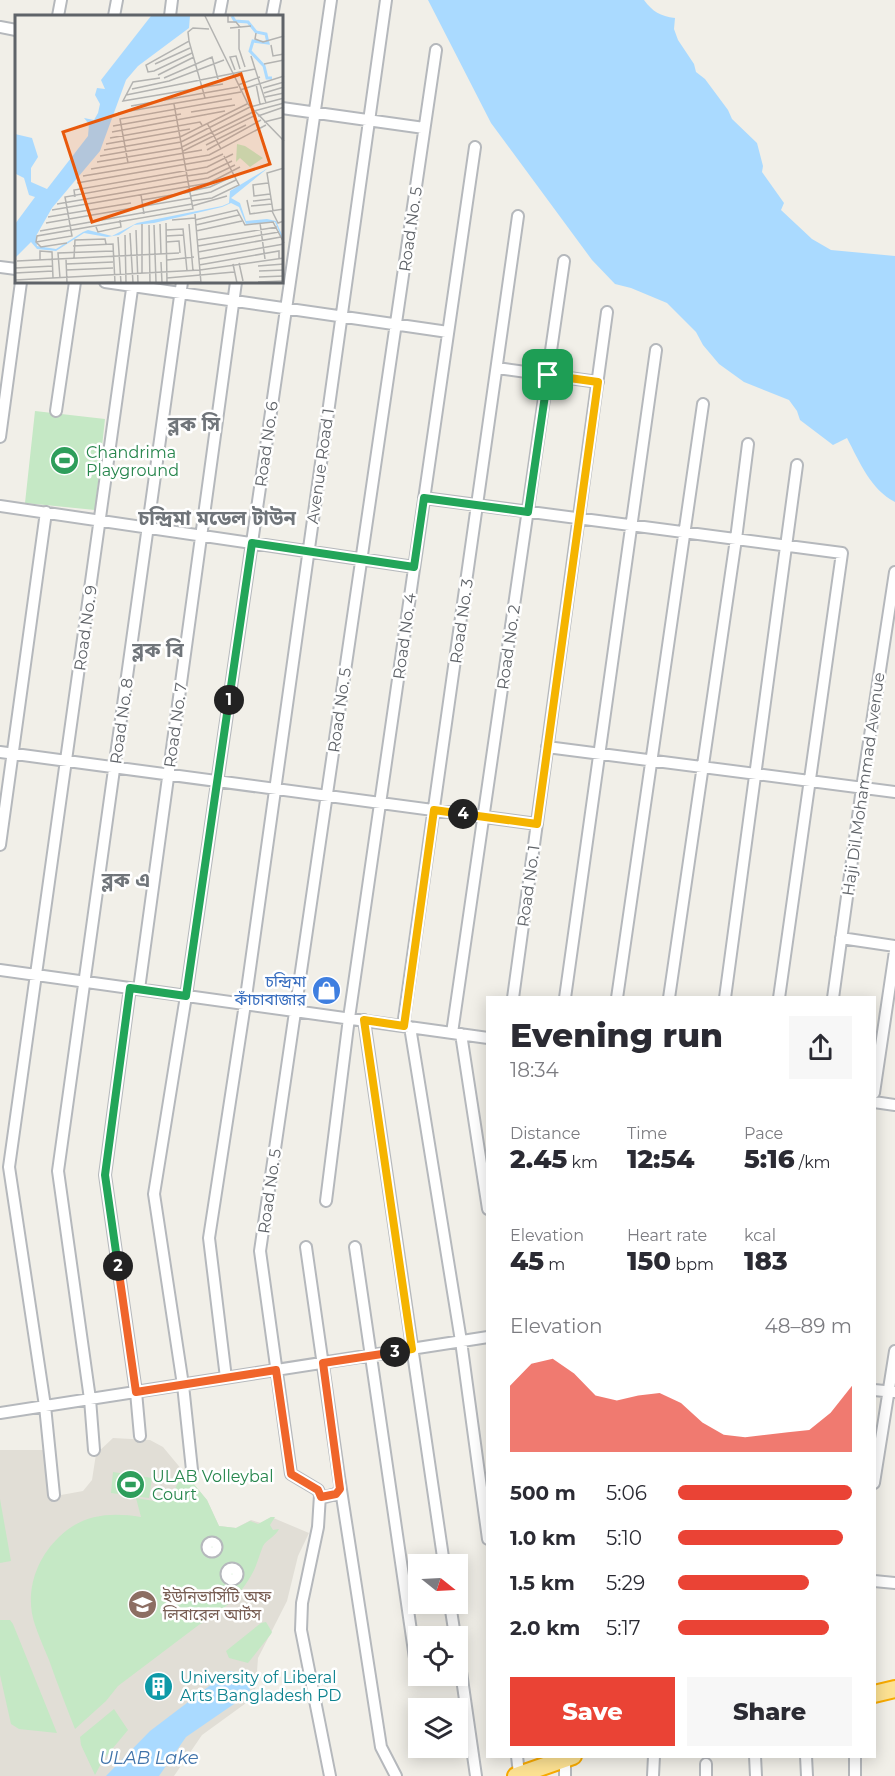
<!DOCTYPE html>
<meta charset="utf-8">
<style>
:root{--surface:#fff;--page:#f7f7f7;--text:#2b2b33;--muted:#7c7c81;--accent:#ea4335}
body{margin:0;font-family:Montserrat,"Noto Sans Bengali",sans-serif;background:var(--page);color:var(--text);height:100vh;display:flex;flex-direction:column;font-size:22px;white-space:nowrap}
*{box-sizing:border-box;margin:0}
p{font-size:20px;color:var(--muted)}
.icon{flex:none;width:33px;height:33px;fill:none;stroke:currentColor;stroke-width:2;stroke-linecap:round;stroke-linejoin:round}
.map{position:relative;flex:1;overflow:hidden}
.side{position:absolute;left:486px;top:996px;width:390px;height:762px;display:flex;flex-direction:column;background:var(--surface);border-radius:0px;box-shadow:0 3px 15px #0003}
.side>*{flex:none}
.needle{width:39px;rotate:108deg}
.tools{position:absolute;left:408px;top:1554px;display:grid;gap:12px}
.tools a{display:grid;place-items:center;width:60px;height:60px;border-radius:0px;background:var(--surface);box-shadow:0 3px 15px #0003;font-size:30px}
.pin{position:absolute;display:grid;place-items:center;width:51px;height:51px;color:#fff;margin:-26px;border-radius:12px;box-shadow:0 3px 9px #0006}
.km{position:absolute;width:30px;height:30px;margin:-15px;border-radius:50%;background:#222;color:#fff;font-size:16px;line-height:30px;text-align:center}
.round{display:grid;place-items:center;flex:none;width:63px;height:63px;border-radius:0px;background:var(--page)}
.overview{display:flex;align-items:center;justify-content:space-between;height:102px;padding:0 24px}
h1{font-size:33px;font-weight:800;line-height:45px}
.stats{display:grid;grid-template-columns:repeat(3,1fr);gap:9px;height:102px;padding:6px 24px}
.stats div{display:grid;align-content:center}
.stats b{font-size:26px;font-weight:800}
.stats small{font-size:16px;font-weight:400}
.stats p{font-size:16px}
.chart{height:168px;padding:12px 24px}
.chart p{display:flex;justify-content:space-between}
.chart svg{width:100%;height:108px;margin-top:6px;fill:var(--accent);opacity:.7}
.button{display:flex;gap:12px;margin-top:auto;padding:12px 24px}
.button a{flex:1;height:69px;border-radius:0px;background:var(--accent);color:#fff;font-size:24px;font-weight:800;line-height:69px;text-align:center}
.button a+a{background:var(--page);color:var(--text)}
ul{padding:0 24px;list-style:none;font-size:20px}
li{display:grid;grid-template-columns:96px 72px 1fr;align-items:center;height:45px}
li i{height:15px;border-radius:8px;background:var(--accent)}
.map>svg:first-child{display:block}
.education{fill:#e1ded6}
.green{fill:#c5e8c5}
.water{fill:#aadaff}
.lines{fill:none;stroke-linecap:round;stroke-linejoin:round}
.minor-casing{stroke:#b5b8bc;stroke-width:14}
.highway-casing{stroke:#f9ab00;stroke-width:20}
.minor{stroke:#fff;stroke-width:10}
.highway{stroke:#fde293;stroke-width:16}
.split-1-casing{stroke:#fff;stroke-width:12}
.split-2-casing{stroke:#fff;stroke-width:12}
.split-3-casing{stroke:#fff;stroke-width:12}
.split-4-casing{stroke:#fff;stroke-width:12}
.split-5-casing{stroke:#fff;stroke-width:12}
.split-1{stroke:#22a559;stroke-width:8}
.split-2{stroke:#22a559;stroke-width:8}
.split-3{stroke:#f0652b;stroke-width:8}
.split-4{stroke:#f5b400;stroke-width:8}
.split-5{stroke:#f5b400;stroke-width:8}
.labels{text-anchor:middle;stroke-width:5;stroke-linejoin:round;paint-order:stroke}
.street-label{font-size:16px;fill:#5f6368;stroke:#fff}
.leisure-label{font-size:16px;fill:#27864d;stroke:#fff;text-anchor:start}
.shop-label{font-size:16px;fill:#366cbe;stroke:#fff;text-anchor:end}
.education-label{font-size:16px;fill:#785e54;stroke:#fff;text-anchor:start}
.culture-label{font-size:16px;fill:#0d838f;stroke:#fff;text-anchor:start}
.water-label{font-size:18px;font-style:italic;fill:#4174aa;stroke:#fff}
.quarter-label{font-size:20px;font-weight:bold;fill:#70757a;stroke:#fff}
.inset-river{fill:none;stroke:#aadaff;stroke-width:3}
.inset-road{fill:none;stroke:#b3b3b1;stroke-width:1.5}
.view{fill:#e8590c;fill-opacity:0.15;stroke:#e8590c;stroke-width:3}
.inset-edge{fill:none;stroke:#5f6368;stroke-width:3}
</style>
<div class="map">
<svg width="895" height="1776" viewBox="0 0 895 1776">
<rect width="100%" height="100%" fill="#f1efe8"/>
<path class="education" d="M113 1438 150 1440 163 1447 207 1500 219 1526 236 1528 251 1520 261 1523 271 1517 309 1533 298 1556 287 1601 258 1658 256 1685 253 1698 202 1735 174 1776H0V1450H43L50 1497 83 1491 92 1480 96 1454Z"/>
<path class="green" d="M35 411 105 419 95 510 25 503Z
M113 1472 152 1478 149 1498 111 1493Z
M180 1478 193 1483 207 1500 219 1526 236 1528 250 1521 258 1524 271 1517H275L270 1525 273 1530 279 1529C275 1537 267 1539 263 1546 260 1553 258 1561 255 1568 244 1592 223 1612 200 1624L118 1686 106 1701 75 1729C66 1706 57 1683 49 1660 44 1648 39 1637 35 1625 24 1593 36 1559 59 1537 82 1514 111 1512 141 1517L136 1498 154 1501 171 1498Z
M0 1499 11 1561 0 1563Z
M0 1620H10L13 1624 57 1733 19 1729 11 1724 0 1675Z
M266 1622 272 1632 271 1634 248 1663 229 1658 226 1651 261 1623Z
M114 1709 128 1730 103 1760 95 1775 81 1745 80 1737Z"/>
<path class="water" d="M428 0H644C653 12 660 16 675 18L674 29 678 40 694 64 696 72 705 79 728 110 732 119 757 143 763 166 762 172 784 203 781 210 812 239 831 250 895 256V502C871 490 859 461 847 438L833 445 800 420 797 411 789 400 744 382 719 364 703 345 696 332 667 303 631 288 615 284 592 260 491 123Z
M229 1671C241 1672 251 1681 250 1693L186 1737 159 1776H106L150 1731Z"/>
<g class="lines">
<defs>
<path id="minor" d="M58 16 61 0
M114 16 117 0
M170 16 172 0
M219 16 222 0
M272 16 275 0
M0 27 16 30
M282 108 424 128
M0 267 16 269
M105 282 448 332
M497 368 598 382
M56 411 75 282
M0 437 21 282
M424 498 842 553 779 998
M0 506 414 567
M547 747 895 792
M0 752 537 824
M0 845 46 512
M841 938 895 946
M0 970 488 1038
M130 988 105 1175 136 1392 140 1436
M139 989 236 282
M513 998 607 312
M565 998 656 350
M617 998 703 404
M669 998 736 539 748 444
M725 998 797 465
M833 998 862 788 895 572
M364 1020 444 1564
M403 1026 518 216
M410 1027 461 1341 488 1539
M452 1033 564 261
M461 1034 488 1209
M874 1093 895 951
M874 1102 895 1105
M326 1201 349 1018 475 147
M306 1247 339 1477 381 1747 396 1776
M355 1247 416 1665
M226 1378 209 1238 245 1004 386 0
M874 1390 895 1392
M0 1413 488 1337
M94 1450 90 1399 58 1171 182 282
M192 1470 183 1385 154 1194 186 996 331 0
M874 1483 895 1351
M54 1495 45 1406 9 1167 133 282
M321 1498 336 1494 341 1489
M207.5 1547a4.5 4.5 0 1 1 9 0a4.5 4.5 0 1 1-9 0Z
M226.5 1574a5.5 5.5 0 1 1 11 0a5.5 5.5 0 1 1-11 0Z
M874 1581 895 1583
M450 1604 455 1636
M458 1651 476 1776
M517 1756 519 1774
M565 1756V1776
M755 1756 756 1776
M806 1756 807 1776
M855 1756V1776
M330 1776 301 1630 302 1603 318 1527 320 1495 318 1490 291 1474 260 1251 436 50
M653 1776 654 1756
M706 1776V1764"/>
<path id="highway" d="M874 1694 895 1689
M516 1776 573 1756"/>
</defs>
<use href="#minor" class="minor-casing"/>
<use href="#highway" class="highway-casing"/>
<use href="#minor" class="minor"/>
<use href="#highway" class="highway"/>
</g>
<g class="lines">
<defs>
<path id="split-1" d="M229 700 252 543 414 567 424 498 528 512 548 375"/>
<path id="split-2" d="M118 1266 105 1175 130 988 186 996 229 700"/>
<path id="split-3" d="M118 1266 136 1392 276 1370 291 1474 318 1490 321 1497 336 1494 340 1489 323 1363 395 1352"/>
<path id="split-4" d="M395 1352 412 1349 364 1020 404 1026 434 810 463 814"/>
<path id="split-5" d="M463 814 537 824 598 382 548 375"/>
</defs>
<use href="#split-1" class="split-1-casing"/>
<use href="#split-2" class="split-2-casing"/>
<use href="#split-3" class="split-3-casing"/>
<use href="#split-4" class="split-4-casing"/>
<use href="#split-5" class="split-5-casing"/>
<use href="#split-1" class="split-1"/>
<use href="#split-2" class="split-2"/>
<use href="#split-3" class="split-3"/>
<use href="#split-4" class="split-4"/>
<use href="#split-5" class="split-5"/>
</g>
<defs>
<symbol id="stadium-disc" viewBox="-11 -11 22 22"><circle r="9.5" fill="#2e9e5b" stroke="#fff"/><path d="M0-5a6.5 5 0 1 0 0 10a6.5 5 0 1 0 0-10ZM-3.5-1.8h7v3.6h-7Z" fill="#fff"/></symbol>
<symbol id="shop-disc" viewBox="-11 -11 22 22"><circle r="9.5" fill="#3f7fe0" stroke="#fff"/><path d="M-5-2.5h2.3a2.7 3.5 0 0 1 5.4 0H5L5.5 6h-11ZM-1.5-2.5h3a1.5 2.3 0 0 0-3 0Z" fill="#fff"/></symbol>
<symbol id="university-disc" viewBox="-11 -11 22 22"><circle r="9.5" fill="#8d6e63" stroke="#fff"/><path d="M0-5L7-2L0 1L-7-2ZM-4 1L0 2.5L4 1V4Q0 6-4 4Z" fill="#fff"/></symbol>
<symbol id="building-disc" viewBox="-11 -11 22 22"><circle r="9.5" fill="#0f9aa8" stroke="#fff"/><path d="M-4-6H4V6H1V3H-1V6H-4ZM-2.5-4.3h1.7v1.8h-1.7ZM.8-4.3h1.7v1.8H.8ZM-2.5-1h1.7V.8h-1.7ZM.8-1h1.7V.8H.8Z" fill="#fff"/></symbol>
</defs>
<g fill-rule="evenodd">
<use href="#stadium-disc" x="48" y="444" width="33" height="33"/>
<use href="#shop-disc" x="310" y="974" width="33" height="33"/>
<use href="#stadium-disc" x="114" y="1468" width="33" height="33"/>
<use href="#university-disc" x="126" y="1588" width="33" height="33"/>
<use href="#building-disc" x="142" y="1670" width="33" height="33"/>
</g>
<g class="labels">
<g class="street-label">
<text transform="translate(410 229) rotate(-82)" y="6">Road No. 5</text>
<text transform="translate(266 444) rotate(-82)" y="6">Road No. 6</text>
<text transform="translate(320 466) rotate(-82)" y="6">Avenue Road 1</text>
<text transform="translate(461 621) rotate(-82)" y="6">Road No. 3</text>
<text transform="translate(85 628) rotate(-82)" y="6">Road No. 9</text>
<text transform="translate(404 636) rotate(-82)" y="6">Road No. 4</text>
<text transform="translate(508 647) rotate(-82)" y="6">Road No. 2</text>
<text transform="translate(339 710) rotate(-82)" y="6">Road No. 5</text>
<text transform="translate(121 721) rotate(-82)" y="6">Road No. 8</text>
<text transform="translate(175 725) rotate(-82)" y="6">Road No. 7</text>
<text transform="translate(863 784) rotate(-82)" y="6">Haji Dil Mohammad Avenue</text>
<text transform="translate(528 886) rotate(-82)" y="6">Road No. 1</text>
<text transform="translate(269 1191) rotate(-82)" y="6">Road No. 5</text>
</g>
<g class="leisure-label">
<text x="86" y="458">Chandrima<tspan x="86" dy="18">Playground</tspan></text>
<text x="152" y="1482">ULAB Volleybal<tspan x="152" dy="18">Court</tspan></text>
</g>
<g class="shop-label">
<text x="306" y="987">চন্দ্রিমা<tspan x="306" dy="18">কাঁচাবাজার</tspan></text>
</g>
<g class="education-label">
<text x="163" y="1602">ইউনিভার্সিটি অফ<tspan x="163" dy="18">লিবারেল আর্টস</tspan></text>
</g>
<g class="culture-label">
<text x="180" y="1683">University of Liberal<tspan x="180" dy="18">Arts Bangladesh PD</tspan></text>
</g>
<g class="water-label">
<text x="149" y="1764">ULAB Lake</text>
</g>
<g class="quarter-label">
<text x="194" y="431">ব্লক সি</text>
<text x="217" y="525">চন্দ্রিমা মডেল টাউন</text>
<text x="158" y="657">ব্লক বি</text>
<text x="126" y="887">ব্লক এ</text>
</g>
</g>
<g transform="translate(15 15)">
<rect width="268" height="268" fill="#f1efe8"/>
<path d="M222 129 230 131 248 143 235 152 225 143 221 147Z" fill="#c5e8c5"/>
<path d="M136 1H175L174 13 123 51 111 65 85 136 37 193 21 221 22 231 41 234 68 217 73 215 97 221 122 208 207 191 214 188 215 176 253 153 216 183 225 188 231 206 252 204 261 206 268 222V226L260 207 231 209 224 192 216 188 207 192 139 208 119 210 104 220 92 222 69 218 41 236 22 234 16 227 0 243V209L20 182 14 180 9 163 1 159 0 119 17 123 23 142 16 153V167L32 174 73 121 74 109 69 103 79 105 83 98 85 89 80 80 82 73 90 74 86 65Z" fill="#aadaff"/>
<path class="inset-river" d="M217 1 220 6 233 7 241 17 251 19 253 28 238 26 235 36 249 51 252 63H257"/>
<path class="inset-road" d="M190 1 233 89 269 126M213 1V7H221L225 12M215 13 236 11M224 14V34L230 52M241 18 240 24 248 27 269 21M174 26 173 17 178 13 194 14M256 30 258 41 269 39M177 38 139 56 133 57 131 50 174 26 190 83M236 41 251 88M140 49 175 33M249 49 269 45M220 55 215 42 221 41 225 54M143 60 179 42M145 63 118 67 108 86 208 69M149 63 197 42 203 64M241 69 245 89M223 70 245 62M248 73 269 67M117 74 154 66 209 45M225 75 269 61M249 78 269 72M111 80 240 54M250 82 269 78M116 91 223 72M239 96 269 88M176 97 220 90M103 98 226 77M243 101 269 92M249 107 269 102M192 108 206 134M98 111 166 99M97 117 210 96M95 123 185 107 187 110M166 127 235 92 269 83M91 129 175 114M191 130 231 110M167 132 238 97M89 135 165 122 232 89M192 135 246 105M168 136 241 100M85 141 166 127M82 147 167 133M113 148 105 104 217 84M76 154 187 135M68 161 194 140 251 110M172 161 192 158 217 146M62 168 195 145 208 139M253 168 238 170 239 181 255 179M175 176 195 172 223 159M126 180 129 199M176 181 196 177 221 165M60 182 59 175 192 152 218 139M127 185 175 177M232 185 235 199 269 194M176 186 197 183 224 170 209 141M238 186 256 184M42 189 193 163 220 150M177 191 212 181M236 191 257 189M37 195 194 168 225 152M257 196 263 208 269 206M258 196 252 158 269 153M180 199 186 268M33 202 116 188M157 205 180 203M180 205 222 195 230 210 258 207 269 228M31 208 176 183M151 208 152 268M245 208 250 244M127 209V258M145 209 146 239M174 209 178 256M134 210 135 268M139 210 141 267M181 210 224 200M81 212 83 217 106 212 105 205M121 215 123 268M151 215 168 214 172 256M25 216 177 189M181 216 227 206M115 218 118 268M110 220 111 268M151 221 169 220M103 222 106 268M182 225 262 212M21 227 57 221 50 182 172 160M151 227 164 226 165 238M52 228 26 232 21 227 22 221 178 194 159 89M58 231 98 229 100 268M183 231 264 217M183 237 266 222M59 243 60 225 90 224 91 229M51 244 52 268M184 244 269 229M25 245V236L37 237 38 263M152 245 179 242M2 246 164 238M146 247 147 268M224 248 228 266M51 249 98 247M218 249 222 268M184 250 264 236V243M243 251 269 249M0 253 38 251M51 255 98 253M244 256 269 255M0 258 38 256M244 262 269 261M45 263 43 238 98 236M152 263 219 257M0 265 185 255 269 243M243 267 267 266M74 268 100 267M164 268 186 267"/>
<path class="view" d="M226 59 255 149 77 207 48 117Z"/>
<rect width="268" height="268" class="inset-edge"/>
</g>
</svg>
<div class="tools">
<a><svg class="needle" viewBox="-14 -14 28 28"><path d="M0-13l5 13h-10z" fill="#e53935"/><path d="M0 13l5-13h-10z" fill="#7c7c81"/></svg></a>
<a><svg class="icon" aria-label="locate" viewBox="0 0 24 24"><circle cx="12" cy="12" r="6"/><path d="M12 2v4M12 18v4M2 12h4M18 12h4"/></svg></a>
<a><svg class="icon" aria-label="layers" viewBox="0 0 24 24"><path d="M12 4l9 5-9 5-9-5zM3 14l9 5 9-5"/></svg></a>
</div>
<div class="pin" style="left:548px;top:375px;background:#1e9e55"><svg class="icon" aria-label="arrive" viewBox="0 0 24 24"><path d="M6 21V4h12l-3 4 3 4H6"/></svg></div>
<b class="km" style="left:229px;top:700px">1</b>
<b class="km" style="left:118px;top:1266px">2</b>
<b class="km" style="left:395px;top:1352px">3</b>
<b class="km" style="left:463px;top:814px">4</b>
<section class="side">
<div class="overview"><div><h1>Evening run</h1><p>18:34</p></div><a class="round"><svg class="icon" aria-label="share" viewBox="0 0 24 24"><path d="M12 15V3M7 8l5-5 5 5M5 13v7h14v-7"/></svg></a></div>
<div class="stats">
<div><p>Distance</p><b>2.45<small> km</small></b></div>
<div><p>Time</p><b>12:54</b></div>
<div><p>Pace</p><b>5:16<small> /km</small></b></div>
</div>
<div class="stats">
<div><p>Elevation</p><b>45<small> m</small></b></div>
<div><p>Heart rate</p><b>150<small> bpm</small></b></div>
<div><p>kcal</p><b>183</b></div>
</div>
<div class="chart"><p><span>Elevation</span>48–89 m</p>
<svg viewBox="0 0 160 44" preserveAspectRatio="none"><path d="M0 44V17L10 8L20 6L30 12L40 21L50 23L60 21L70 20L80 24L90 32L100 37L110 38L120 37L130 36L140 35L150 28L160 17V44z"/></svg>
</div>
<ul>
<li><b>500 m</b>5:06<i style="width:100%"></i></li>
<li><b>1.0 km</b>5:10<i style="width:95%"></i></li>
<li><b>1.5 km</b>5:29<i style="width:75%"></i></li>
<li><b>2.0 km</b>5:17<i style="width:87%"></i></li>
</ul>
<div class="button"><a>Save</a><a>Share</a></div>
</section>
</div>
